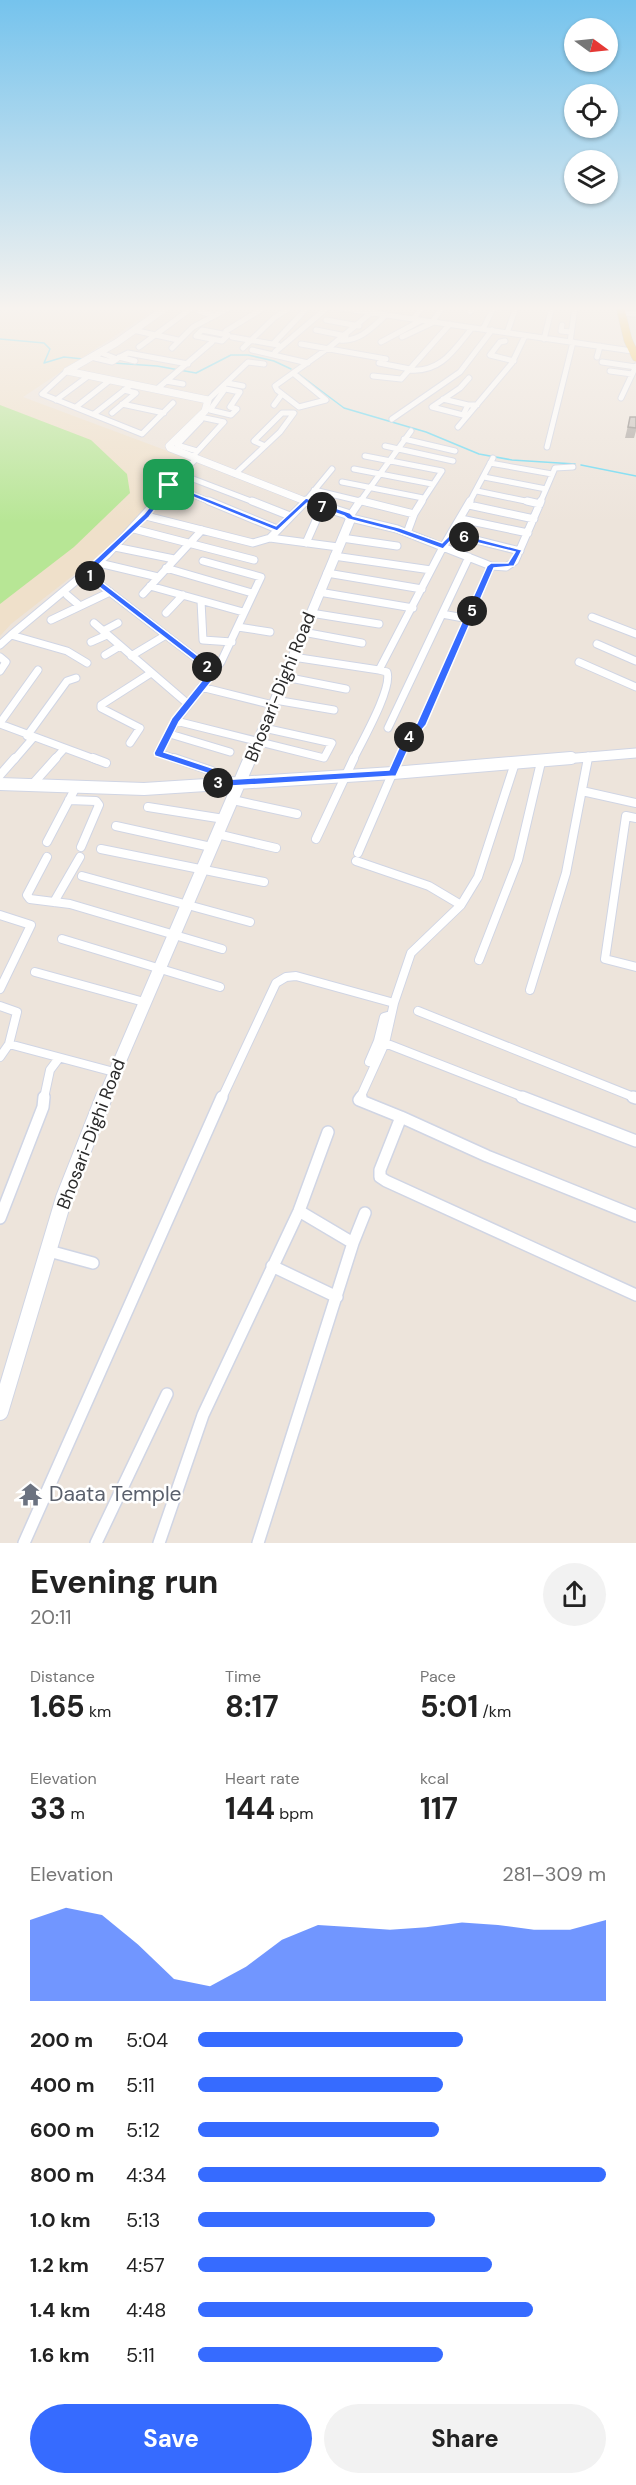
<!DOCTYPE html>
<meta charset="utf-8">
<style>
:root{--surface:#fff;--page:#f2f2f2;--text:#222;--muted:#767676;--accent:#366bff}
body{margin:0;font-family:"DM Sans",sans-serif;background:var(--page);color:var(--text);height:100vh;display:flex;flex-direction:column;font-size:22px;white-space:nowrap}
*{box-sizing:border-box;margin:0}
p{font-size:20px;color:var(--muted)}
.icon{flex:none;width:33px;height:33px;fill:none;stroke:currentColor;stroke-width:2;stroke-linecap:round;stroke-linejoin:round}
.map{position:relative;height:1543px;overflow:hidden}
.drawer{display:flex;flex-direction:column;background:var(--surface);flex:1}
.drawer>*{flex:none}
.needle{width:39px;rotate:105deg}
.tools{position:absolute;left:564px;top:18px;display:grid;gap:12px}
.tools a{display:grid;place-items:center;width:54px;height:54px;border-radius:50%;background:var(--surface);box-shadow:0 2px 4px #0004;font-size:30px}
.pin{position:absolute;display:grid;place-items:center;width:51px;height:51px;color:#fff;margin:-26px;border-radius:12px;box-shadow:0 3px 9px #0006}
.km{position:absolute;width:30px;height:30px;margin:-15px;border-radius:50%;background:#222;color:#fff;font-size:16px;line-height:30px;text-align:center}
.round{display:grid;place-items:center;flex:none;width:63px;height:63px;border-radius:32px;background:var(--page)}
.headline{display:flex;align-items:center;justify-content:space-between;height:102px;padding:0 30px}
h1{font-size:33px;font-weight:700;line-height:45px}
.metrics{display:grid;grid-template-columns:repeat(3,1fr);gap:9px;height:102px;padding:6px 30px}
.metrics div{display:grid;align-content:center}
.metrics b{font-size:30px;font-weight:700}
.metrics small{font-size:16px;font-weight:400}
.metrics p{font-size:16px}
.chart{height:168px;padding:12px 30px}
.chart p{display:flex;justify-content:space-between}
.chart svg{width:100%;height:108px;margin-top:6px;fill:var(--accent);opacity:.7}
.action{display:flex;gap:12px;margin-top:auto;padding:12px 30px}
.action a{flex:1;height:69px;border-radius:36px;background:var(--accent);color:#fff;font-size:24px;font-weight:700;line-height:69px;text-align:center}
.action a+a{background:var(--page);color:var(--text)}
ul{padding:0 30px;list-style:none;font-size:20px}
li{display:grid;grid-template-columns:96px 72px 1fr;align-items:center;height:45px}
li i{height:15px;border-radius:8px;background:var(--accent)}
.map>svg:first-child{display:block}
.education{fill:#efe0ca}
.green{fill:#b7e695}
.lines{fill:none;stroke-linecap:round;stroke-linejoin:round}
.stream{stroke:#69daf4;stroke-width:1.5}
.street-far3-casing{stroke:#d0d5e4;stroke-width:7}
.street-far2-casing{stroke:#d0d5e4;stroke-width:9}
.street-far1-casing{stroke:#d0d5e4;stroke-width:10}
.street-casing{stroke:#d0d5e4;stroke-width:14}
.secondary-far3-casing{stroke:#d0d5e4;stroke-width:8}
.secondary-far2-casing{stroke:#d0d5e4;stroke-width:11}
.secondary-far1-casing{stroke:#d0d5e4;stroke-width:14}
.secondary-casing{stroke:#d0d5e4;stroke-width:18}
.primary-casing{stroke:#c3c3c3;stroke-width:9}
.street-far3{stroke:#fff;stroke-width:5}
.street-far2{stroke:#fff;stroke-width:7}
.street-far1{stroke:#fff;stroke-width:8}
.street{stroke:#fff;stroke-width:11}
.secondary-far3{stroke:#fff;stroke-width:7}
.secondary-far2{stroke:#fff;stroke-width:9}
.secondary-far1{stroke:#fff;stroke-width:12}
.secondary{stroke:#fff;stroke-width:16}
.primary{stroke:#f7c556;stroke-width:8}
.wall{fill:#aca6a1}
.building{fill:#c8c1bb;stroke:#8c8783;stroke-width:1.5}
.route{fill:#366bff;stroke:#fff;stroke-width:1.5;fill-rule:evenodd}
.labels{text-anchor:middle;stroke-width:5;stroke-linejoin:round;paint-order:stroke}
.street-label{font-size:18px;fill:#2a2a2a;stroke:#fff}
.near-worship-label{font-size:21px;fill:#5b616d;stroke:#fff;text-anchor:start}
</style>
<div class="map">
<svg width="636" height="1543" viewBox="0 0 636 1543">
<rect width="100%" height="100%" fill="#ede4db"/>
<path class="education" d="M0 307H158L23 397 189 459 117 541 11 624 0 636Z"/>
<path class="green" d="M0 405 91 440 127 474 130 493 74 547 0 604Z"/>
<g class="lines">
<path class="stream" d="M0 339 44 343 50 349 44 363 64 357 83 359
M113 363 157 366 196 373 231 355H248L274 361 291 369
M296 372 344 408 426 432 479 454 512 460 575 464
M581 465 636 476"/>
<defs>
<path id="street-far3" d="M334 307 413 319
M423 307 413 319 632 351
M505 307 515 308
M199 311 215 316
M470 312 474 307
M621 313 636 314
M326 320 359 326
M432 322 443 307
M562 325 561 331 571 332
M483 329 494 307
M133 330 178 340
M202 330 228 335 222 341 196 336Z
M316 330 346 336
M226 331 265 307
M507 333 516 307
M232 337 278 345
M402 337 434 322
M544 339 552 307
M340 340C359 342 373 327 386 315
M505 341 500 342 490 355 514 361
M381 342 422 320
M570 342 575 307
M273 344 308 307
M301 344 386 359
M139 347 193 307
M172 348 193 327 231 307
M243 348 274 318 291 307
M252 350 308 363
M275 352 328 307
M94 355 98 356 95 358 112 362 117 359 99 352
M119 357 135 361
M120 357 128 353 188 364
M597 357 600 346
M602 362 636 367
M379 363 410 369
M409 370C441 373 454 350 472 328
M67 371 42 394 142 434 173 403
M610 371 632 374
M293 373 326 400 299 407 277 390 275 386Z
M293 373 331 346 378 307
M373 376 401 379 450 324
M469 378 460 388 432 407 463 415 468 405H477
M166 381 183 384
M227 383 243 386
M221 388 240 392 230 407 237 409 231 415 210 410 225 389
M157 389 212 342 211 340
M621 398 636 366
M443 399 468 405
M56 400 87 377
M208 400 248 362 264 364
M122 404 164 413
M274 405 282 394
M76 407 109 381
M112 413 136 393 124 390
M94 414 131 385
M392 419 460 372 492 330
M458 427 512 363 525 336
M404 439 455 451
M385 446 453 461
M547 447 573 342
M197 451 177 445 201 420
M365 456 442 471 421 503
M192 457 224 422 205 418
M196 459 169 485 213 503
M490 463 552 474
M354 469 432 484
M180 474 256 503
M235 474 280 432 294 413H282L254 441 265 446
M484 477 546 489
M342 482 423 498
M314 490 368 503
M477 491 535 503
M155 503 169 485
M304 503 332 469
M359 503 411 431
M469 503 493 458
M540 503 555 468 573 467"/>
<path id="street-far2" d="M209 501 277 529
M252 501 290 516
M362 501 414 514
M527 501 540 504
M469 505 534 519
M146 516 253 543 270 538 306 501
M350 516 360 501
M351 518 397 529 491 566 506 567 515 561 541 501
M461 519 528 533
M134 529 254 560
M407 533 414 514 422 501
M452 534 520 551
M270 538 338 547
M342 538 397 546
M306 543 322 507
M115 547 174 559
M334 556 431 570
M203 561 261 577 221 662 176 721 324 758 332 743 264 728
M99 563 158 577
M166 568 252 593
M85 573 214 672
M327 573 422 589
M150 586 243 612
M319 592 413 608
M143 594 202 530
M67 595 80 606
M201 601 203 640 232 642
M166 613 183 595
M311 613 379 624
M442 614 469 619
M592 617 636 634
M51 620 110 592
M94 623 188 704
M238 627 270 632
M103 631 118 623
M303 632 362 643
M11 635 107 555 157 501
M91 642 107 635
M597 644 636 661
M0 645 11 635 67 651 87 663
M105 655 120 646
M131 656 166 635
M0 657 6 662 0 671
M293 657 379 670 443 547 470 501
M579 662 636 687
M285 677 346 689
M201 687 273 705
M275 700 334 710
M176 721 158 753 179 760
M0 723 38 670
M0 724 97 760
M388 728 469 557
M170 734 230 752
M27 736 67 681 76 678
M130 743 140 728 101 708V705L151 673
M14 760 33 738
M54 760 64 749
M353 760C361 743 393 688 387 672L379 670
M399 760 407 741 421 725 491 566
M587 760 588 756"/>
<path id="street-far1" d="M93 758 106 763
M174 758 212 771 215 783
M0 775 15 758
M31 786 56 758
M582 791 636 803
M69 800 96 801 99 805 81 847
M233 800 297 814
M148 807 224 819
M636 818 626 816 605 959 636 967
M116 826 211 847
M217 834 276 848
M316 839 354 758
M47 842 76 787
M101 849 264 882
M358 853 399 758
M47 857 27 895 30 899 70 904 222 949
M356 861 429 886 461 905
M82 876 250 922
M54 902 80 857
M0 915 31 925 0 989
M62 939 220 987
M479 960 518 860 541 762
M35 972 144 1002
M530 990 566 873 588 758
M394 1003 411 953 461 905 478 877 515 763
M0 1006 17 1012 9 1044
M418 1011 636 1098
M385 1043 526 1098
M0 1057 9 1044 114 1072
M369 1062 378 1041 384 1017 391 1015
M44 1098 50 1070 59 1058
M222 1098 276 983 286 977 296 976 394 1003 385 1043 360 1098"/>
<path id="street" d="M361 1097 359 1100 401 1117
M522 1097 636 1141
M633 1097 636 1098
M636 1216 487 1156 401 1117 380 1170V1177L386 1181 636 1295
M0 1218 43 1107 44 1097
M353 1243 365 1213
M49 1251 93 1263
M272 1266 337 1297
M24 1543 222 1097
M96 1543 167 1394
M159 1543 203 1415 299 1211 328 1132
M258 1543 353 1243 299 1211"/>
<path id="secondary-far3" d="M67 371 116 343 167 307
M67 371 208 400 205 411 169 446 170 448 310 503"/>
<path id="secondary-far2" d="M250 760 351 518 347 514 306 501
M553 760 636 753"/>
<path id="secondary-far1" d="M0 784 144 789 393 773 571 758
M104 1098 250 758"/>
<path id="secondary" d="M0 1412 64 1198 104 1097"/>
<path id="primary" d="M620 307 628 340 636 357"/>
</defs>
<use href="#street-far3" class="street-far3-casing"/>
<use href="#street-far2" class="street-far2-casing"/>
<use href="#street-far1" class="street-far1-casing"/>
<use href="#street" class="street-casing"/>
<use href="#secondary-far3" class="secondary-far3-casing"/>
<use href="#secondary-far2" class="secondary-far2-casing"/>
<use href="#secondary-far1" class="secondary-far1-casing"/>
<use href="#secondary" class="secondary-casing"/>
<use href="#primary" class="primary-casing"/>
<use href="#street-far3" class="street-far3"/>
<use href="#street-far2" class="street-far2"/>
<use href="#street-far1" class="street-far1"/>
<use href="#street" class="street"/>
<use href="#secondary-far3" class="secondary-far3"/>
<use href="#secondary-far2" class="secondary-far2"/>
<use href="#secondary-far1" class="secondary-far1"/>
<use href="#secondary" class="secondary"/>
<use href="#primary" class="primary"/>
</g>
<path class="wall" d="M630 417H636V431L634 438H625Z"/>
<path class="building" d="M630 417H636V428L628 427Z"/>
<linearGradient id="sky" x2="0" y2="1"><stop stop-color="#75c3ed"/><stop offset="0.59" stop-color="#f7f3ef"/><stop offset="1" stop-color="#f7f3ef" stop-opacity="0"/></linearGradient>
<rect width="636" height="523" fill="url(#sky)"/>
<path class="route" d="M169 483 276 526 306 498 350 513 353 516 400 528 442 543 453 532 522 550 514 566 494 568 426 725 411 743 396 776 215 787 212 786 207 773 155 756 154 753 172 718 209 672 81 573 144 514ZM171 488 277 531 307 503 344 516 348 519 394 531 443 549 454 537 515 552 508 563H491L487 566 417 723 403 739 389 770 219 780 215 769 164 752 179 722 219 672 90 573 149 517Z"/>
<defs>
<symbol id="temple-bare" viewBox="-9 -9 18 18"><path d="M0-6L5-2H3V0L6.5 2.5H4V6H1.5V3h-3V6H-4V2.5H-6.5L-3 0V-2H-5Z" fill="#6b7280" stroke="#fff" stroke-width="2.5" paint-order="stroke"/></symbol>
</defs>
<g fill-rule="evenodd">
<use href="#temple-bare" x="14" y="1478" width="33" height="33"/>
</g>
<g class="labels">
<g class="street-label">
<text transform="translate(280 687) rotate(-68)" y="6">Bhosari-Dighi Road</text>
<text transform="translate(91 1134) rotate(-69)" y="6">Bhosari-Dighi Road</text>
</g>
<g class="near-worship-label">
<text x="49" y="1501">Daata Temple</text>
</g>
</g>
</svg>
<div class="tools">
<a><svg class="needle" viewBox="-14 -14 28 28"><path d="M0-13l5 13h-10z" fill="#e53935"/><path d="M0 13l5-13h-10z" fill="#767676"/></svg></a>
<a><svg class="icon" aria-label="locate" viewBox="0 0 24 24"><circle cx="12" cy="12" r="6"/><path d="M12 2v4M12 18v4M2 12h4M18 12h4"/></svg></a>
<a><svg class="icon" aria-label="layers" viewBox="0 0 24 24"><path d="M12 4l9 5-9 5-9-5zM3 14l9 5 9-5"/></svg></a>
</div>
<div class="pin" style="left:169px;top:485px;background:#1e9e55"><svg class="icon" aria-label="arrive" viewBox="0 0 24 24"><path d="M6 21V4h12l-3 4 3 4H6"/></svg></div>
<b class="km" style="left:90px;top:576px">1</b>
<b class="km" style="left:207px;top:667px">2</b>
<b class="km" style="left:218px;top:783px">3</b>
<b class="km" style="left:409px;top:737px">4</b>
<b class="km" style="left:472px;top:611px">5</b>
<b class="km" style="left:464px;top:537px">6</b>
<b class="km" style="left:322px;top:507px">7</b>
</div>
<section class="drawer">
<div class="headline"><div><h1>Evening run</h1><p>20:11</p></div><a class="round"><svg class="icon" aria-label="share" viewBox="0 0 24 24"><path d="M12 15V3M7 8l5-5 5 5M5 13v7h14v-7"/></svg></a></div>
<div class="metrics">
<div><p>Distance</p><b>1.65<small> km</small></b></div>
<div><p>Time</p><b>8:17</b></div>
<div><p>Pace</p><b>5:01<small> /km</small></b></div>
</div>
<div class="metrics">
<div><p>Elevation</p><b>33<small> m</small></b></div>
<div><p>Heart rate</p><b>144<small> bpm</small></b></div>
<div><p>kcal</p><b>117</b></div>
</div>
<div class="chart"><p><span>Elevation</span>281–309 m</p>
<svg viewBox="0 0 160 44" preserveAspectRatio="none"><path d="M0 44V11L10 6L20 9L30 21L40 35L50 38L60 30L70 19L80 13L90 14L100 15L110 14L120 12L130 13L140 15L150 15L160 11V44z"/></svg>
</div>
<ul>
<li><b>200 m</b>5:04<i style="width:65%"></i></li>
<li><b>400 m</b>5:11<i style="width:60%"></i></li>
<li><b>600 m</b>5:12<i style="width:59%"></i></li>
<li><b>800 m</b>4:34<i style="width:100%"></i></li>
<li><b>1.0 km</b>5:13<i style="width:58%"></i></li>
<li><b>1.2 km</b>4:57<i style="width:72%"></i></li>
<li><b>1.4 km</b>4:48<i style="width:82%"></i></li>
<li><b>1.6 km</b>5:11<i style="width:60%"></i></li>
</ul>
<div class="action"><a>Save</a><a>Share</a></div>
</section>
